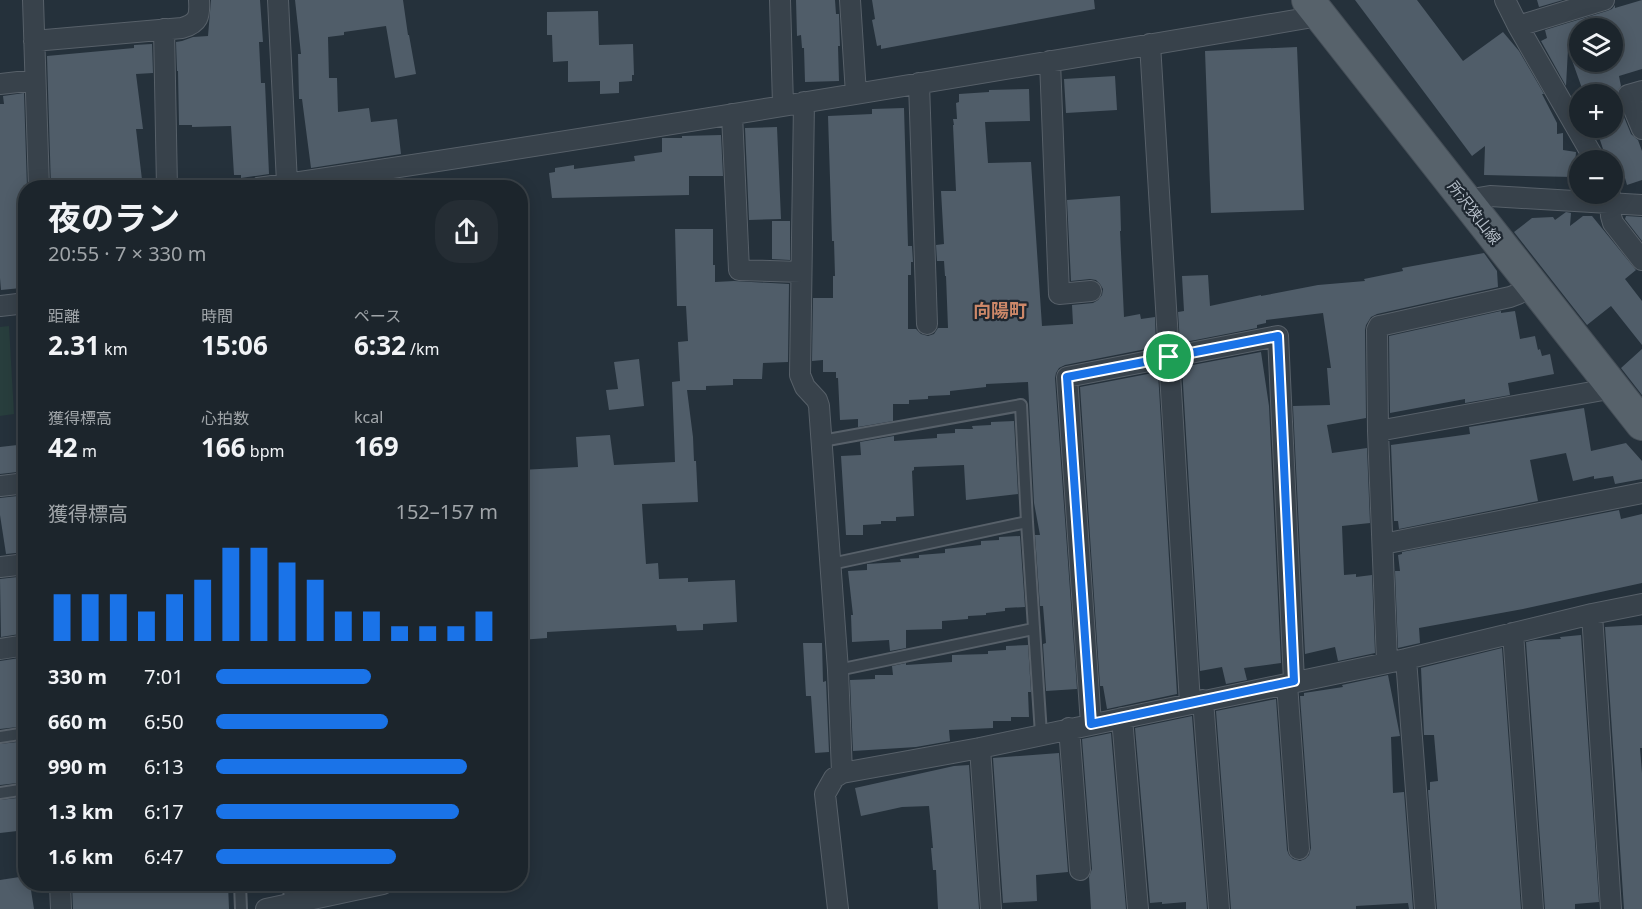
<!DOCTYPE html>
<html lang="ja">
<meta charset="utf-8">
<style>
:root{--surface:#1c252c;--page:#252d34;--text:#f1f3f6;--muted:#a0a5a9;--line:#3a4248;--accent:#1a73e8}
body{margin:0;font-family:"Noto Sans","Noto Sans JP",sans-serif;background:var(--page);color:var(--text);height:100vh;display:flex;flex-direction:column;font-size:22px;white-space:nowrap}
*{box-sizing:border-box;margin:0}
p{font-size:20px;color:var(--muted)}
.icon{flex:none;width:33px;height:33px;fill:none;stroke:currentColor;stroke-width:2;stroke-linecap:round;stroke-linejoin:round}
.map{position:relative;flex:1;overflow:hidden}
.side{position:absolute;left:18px;top:180px;width:510px;height:711px;display:flex;flex-direction:column;background:var(--surface);border-radius:24px;box-shadow:0 3px 15px #0003,0 0 0 2px var(--line)}
.side>*{flex:none}
.buttons{position:absolute;left:1569px;top:18px;display:grid;gap:12px}
.buttons a{display:grid;place-items:center;width:54px;height:54px;border-radius:50%;background:var(--surface);box-shadow:0 3px 15px #0003,0 0 0 2px var(--line);font-size:30px}
.pin{position:absolute;display:grid;place-items:center;width:51px;height:51px;color:#fff;margin:-26px;border:3px solid #fff;border-radius:50%;box-shadow:0 2px 6px #0007}
.round{display:grid;place-items:center;flex:none;width:63px;height:63px;border-radius:24px;background:var(--page)}
.overview{display:flex;align-items:center;justify-content:space-between;height:102px;padding:0 30px}
h1{font-size:33px;font-weight:700;line-height:45px}
.stats{display:grid;grid-template-columns:repeat(3,1fr);gap:9px;height:102px;padding:6px 30px}
.stats div{display:grid;align-content:center}
.stats b{font-size:26px;font-weight:700}
.stats small{font-size:16px;font-weight:400}
.stats p{font-size:16px}
.chart{height:168px;padding:12px 30px}
.chart p{display:flex;justify-content:space-between}
.chart svg{width:100%;height:108px;margin-top:6px;stroke:var(--accent);stroke-width:6}
ul{padding:0 30px;list-style:none;font-size:20px}
li{display:grid;grid-template-columns:96px 72px 1fr;align-items:center;height:45px}
li i{height:15px;border-radius:8px;background:var(--accent)}
.map>svg:first-child{display:block}
.green{fill:#283e3d}
.building{fill:#505d69;fill-rule:evenodd}
.lines{fill:none;stroke-linecap:round;stroke-linejoin:round}
.service-casing{stroke:#576069;stroke-width:14}
.minor-casing{stroke:#576069;stroke-width:22}
.primary-casing{stroke:#454e57;stroke-width:34}
.service{stroke:#38424b;stroke-width:10}
.minor{stroke:#38424b;stroke-width:20}
.primary{stroke:#57626b;stroke-width:32}
.route-casing{stroke:#fff;stroke-width:12}
.route{stroke:#1a73e8;stroke-width:8}
.labels{text-anchor:middle;stroke-width:4.5;stroke-linejoin:round;paint-order:stroke}
.street-label{font-size:15px;fill:#b4bdc7;stroke:#1e2730}
.quarter-label{font-size:18px;font-weight:bold;fill:#cd8869;stroke:#1e2730}
</style>
<div class="map">
<svg width="1642" height="909" viewBox="0 0 1642 909">
<rect width="100%" height="100%" fill="#25313b"/>
<path class="green" d="M9 326 14 414 0 416V327Z"/>
<path class="building" d="M211 0H260L263 42H259L261 83H265L269 174 241 178V175H234L231 126 192 127V125H179L178 71H177L176 42 182 41 193 37 208 36Z
M295 0H403L408 35H409L416 74 395 78 386 26 344 32V35L328 37 329 78H337L338 112 369 108 371 122 397 119 401 154 311 168 302 99H299L298 54H301Z
M796 0H835L836 14H839L840 46H838L839 81 805 82 804 48H802L801 35 797 36Z
M872 0H1094L1095 9 881 49V45L877 46 872 20 875 19Z
M1355 0H1417L1463 61 1503 32 1519 51 1544 94H1542L1557 123V134L1563 133V150L1576 152 1574 177 1484 175 1485 146 1472 156Z
M1537 0H1563L1539 7Z
M1642 0V69L1619 76 1621 86 1616 94 1617 100 1631 134 1638 140 1642 151V180L1627 185 1625 178 1617 180 1612 160 1609 153 1605 154 1604 152 1598 134 1608 131 1607 128H1612V94H1584L1568 49 1566 86 1541 41 1547 38 1545 30 1607 11 1612 9 1615 5V8ZM1580 28H1612V62H1580Z
M598 11 599 45 633 44 634 75H632V81L619 82V93L600 94V81L568 82V61L553 62 552 35H547V12Z
M152 44 153 73 136 74 143 129H136L143 188H51L47 56 134 48V45Z
M1297 47 1304 210 1211 213 1205 51Z
M1115 76 1117 110 1066 113 1064 79Z
M1029 89 1030 121 985 122 988 163 1031 162 1042 326 1073 324 1072 305 1093 303 1098 300 1102 295 1103 289 1100 284 1096 280 1090 279 1071 281 1067 200 1120 196 1121 231H1120L1124 317 1140 314 1141 319 1155 317 1156 347 1065 365 1059 368 1056 373 1055 378 1077 689 1046 691 1043 644 1046 643 1043 606H1040L1035 535H1040L1034 503 1028 382 986 384V387L950 391V395L928 396V399L909 400V404H893V421L858 427V419L840 420 838 378H836V372H823V360L812 361 813 298H833V276H835L834 241H832L828 116 872 114V109L904 108 908 246H912L913 262H911V275H908V329H916L921 334 928 336 934 334 938 328H948L946 276H945L944 261H937L936 245 944 244 941 191H956L953 125H954L953 119H957L956 103 959 102V94L989 92V90Z
M24 93 27 188H26V239H22L26 270 19 271 21 288 1 290 0 278V104H4L3 96Z
M777 127 781 219 749 220 745 128Z
M721 135 723 176H689V195L552 198 549 173 555 172V168L574 165V169L635 161 634 156 662 152V138H682V136Z
M404 178 405 188H343L393 180Z
M1566 212 1571 213 1570 226 1583 216H1592L1636 270 1625 279 1642 301V345L1611 306 1587 325 1514 232 1532 218 1553 217 1555 220Z
M1626 216 1642 217V241L1625 219Z
M772 221H790V260L772 259Z
M675 229H713V265H715V282L734 281 789 284 788 362 763 363 762 379H733V385L706 386V390H687L693 437 694 461H696L698 502 642 504 646 564 658 563 659 579 688 578V582L735 580 737 622 703 624V630L677 631 676 625 547 632V638L520 640V470L578 467 576 437 610 435 614 465 675 462 672 382 680 381 678 342 688 341 686 306H677Z
M1484 253 1497 271 1498 287 1377 314 1371 317 1366 325 1365 330 1366 418 1327 425 1332 453 1367 448 1370 523 1342 526 1344 575 1356 574V577L1372 575 1375 653 1338 661 1335 647 1305 654 1293 406 1330 405 1327 368H1331L1323 313 1266 320V323L1257 325V328L1180 343 1178 312 1184 311 1182 276 1208 275 1210 306 1261 295V296L1318 285 1365 281 1364 279 1403 271 1402 268Z
M1501 311V313L1515 311 1520 339 1535 336 1538 350 1540 349 1542 356 1550 354 1554 374 1508 383 1510 395 1465 403V399L1390 413 1389 336Z
M1642 349V395L1621 368Z
M1261 352 1269 406 1281 663 1244 668 1247 680 1226 684 1222 667 1200 671 1182 367Z
M639 359 644 406 609 410 606 390 618 389 614 362Z
M1158 372 1177 694 1107 709 1103 686H1100L1080 387Z
M1584 408 1591 451 1626 443 1642 461V479L1615 484 1613 476 1594 479V476L1573 481 1566 453 1530 460 1538 501 1399 529 1398 521H1394L1391 445 1470 434 1469 427Z
M1014 421 1018 494 966 500 964 465 914 467V470L912 471 914 516 896 517V521H881V524L863 525V535H846L841 456 861 455 860 442 894 436V441L937 438V434L955 433V429H973L972 426 991 425V422Z
M26 444V471L0 474V447Z
M26 495V552L6 554 0 515V498Z
M1619 510 1621 519 1642 514V583L1523 609 1419 628 1420 643 1398 648 1395 571H1400L1398 555 1402 554V552Z
M1020 536 1025 607 1005 608V611L986 613V615L968 616V619L942 621V629L906 630V648L890 651 889 640 852 642 851 615H853L848 571 867 570V564L901 562 900 559 919 558V555L945 553V549L981 545V541L999 540V537Z
M26 576V633L1 637 0 579Z
M1642 625V748H1640L1642 773V909H1624L1605 627Z
M1581 635 1599 902 1575 904V909H1545L1526 642 1535 640 1561 639 1560 637Z
M803 643H822L823 682 826 681 829 752 815 753 811 696H806Z
M1028 645 1031 692H1028L1029 717H1011V721H993V728L949 730 950 741 916 747 853 751 850 680 875 679V675H893L892 666 906 663V665L952 662V655L988 654V651L1006 650V646Z
M1502 648 1521 909H1437L1428 790H1430V782L1438 781 1434 735H1424L1421 668Z
M26 657V726L0 729V661Z
M1388 675 1400 736 1391 737 1393 793 1404 792 1413 909H1409L1408 903 1356 906V909H1231L1216 711 1276 699 1287 850 1289 855 1293 859 1300 861 1305 859 1309 855 1311 848 1300 696H1304V693L1343 687 1342 685Z
M1192 716 1207 909H1186V902L1162 904V902L1150 903 1135 728Z
M1111 733 1126 909H1091L1089 877 1092 869 1082 739Z
M26 741V782L0 785V744Z
M1059 753 1068 872 1036 875 1037 901 1003 903 993 758Z
M969 765 979 909H938L936 870H933L931 848H933L929 806 902 807 861 816 855 788 954 766Z
M26 797V830L0 833V800Z
M26 876V884H30L34 909H0V880Z
M72 884H106L108 892 155 884H228L229 909H73Z"/>
<g class="lines">
<defs>
<path id="service" d="M822 441 1021 405 1027 522 1041 734
M831 564 1027 522
M838 670 1033 629
M0 737 26 733
M0 793 26 789
M240 884 241 909
M289 884 290 904"/>
<path id="minor" d="M33 0 39 188
M278 0 287 183
M780 0 783 105
M850 0 856 94
M1505 0 1518 26 1595 160
M1518 26 1604 0
M164 29 167 188
M34 41 182 28C199 23 200 16 199 0
M1150 44 1190 703
M1050 61 1059 294 1091 291
M919 83 927 324
M0 84 35 80
M1642 91 1628 95 1642 129
M804 102 800 375 805 387 817 400 819 406 838 670 842 773 834 778 825 794 838 909
M732 114 739 270 801 272
M258 188C613 136 966 76 1319 16
M1610 194 1611 216 1613 223 1642 260
M1466 203 1478 198 1490 196 1642 205
M0 306 26 303
M1378 431 1614 388
M0 486 26 483
M1383 544 1642 493
M0 567 26 564
M1592 614 1611 909
M1513 633 1533 909
M0 649 26 645
M1406 659 1425 909
M1387 662 1378 431 1377 330 1379 326 1384 325 1510 297 1518 294 1530 285
M1287 684 1299 849
M1203 700 1219 909
M1122 718 1138 909
M1091 724 1067 377 1278 336 1294 681
M1069 728 1080 870
M980 748 991 909
M842 773 980 748 1406 659 1592 614 1642 604
M60 884 61 909
M266 909 383 884"/>
<path id="primary" d="M1308 0 1642 424"/>
</defs>
<use href="#service" class="service-casing"/>
<use href="#minor" class="minor-casing"/>
<use href="#primary" class="primary-casing"/>
<use href="#service" class="service"/>
<use href="#minor" class="minor"/>
<use href="#primary" class="primary"/>
</g>
<g class="lines">
<defs>
<path id="route" d="M1278 336 1294 681 1091 724 1067 377Z"/>
</defs>
<use href="#route" class="route-casing"/>
<use href="#route" class="route"/>
</g>
<g class="labels">
<g class="street-label">
<text transform="translate(1474 213) rotate(52)" y="5">所沢狭山線</text>
</g>
<g class="quarter-label">
<text x="1000" y="317">向陽町</text>
</g>
</g>
</svg>
<div class="buttons">
<a><svg class="icon" aria-label="layers" viewBox="0 0 24 24"><path d="M12 4l9 5-9 5-9-5zM3 14l9 5 9-5"/></svg></a>
<a>+</a>
<a>−</a>
</div>
<div class="pin" style="left:1169px;top:357px;background:#1e9e55"><svg class="icon" aria-label="arrive" viewBox="0 0 24 24"><path d="M6 21V4h12l-3 4 3 4H6"/></svg></div>
<section class="side">
<div class="overview"><div><h1>夜のラン</h1><p>20:55 · 7 × 330 m</p></div><a class="round"><svg class="icon" aria-label="share" viewBox="0 0 24 24"><path d="M12 15V3M7 8l5-5 5 5M5 13v7h14v-7"/></svg></a></div>
<div class="stats">
<div><p>距離</p><b>2.31<small> km</small></b></div>
<div><p>時間</p><b>15:06</b></div>
<div><p>ペース</p><b>6:32<small> /km</small></b></div>
</div>
<div class="stats">
<div><p>獲得標高</p><b>42<small> m</small></b></div>
<div><p>心拍数</p><b>166<small> bpm</small></b></div>
<div><p>kcal</p><b>169</b></div>
</div>
<div class="chart"><p><span>獲得標高</span>152–157 m</p>
<svg viewBox="0 0 160 44" preserveAspectRatio="none"><path d="M5 44V25M15 44V25M25 44V25M35 44V32M45 44V25M55 44V19M65 44V6M75 44V6M85 44V12M95 44V19M105 44V32M115 44V32M125 44V38M135 44V38M145 44V38M155 44V32"/></svg>
</div>
<ul>
<li><b>330 m</b>7:01<i style="width:55%"></i></li>
<li><b>660 m</b>6:50<i style="width:61%"></i></li>
<li><b>990 m</b>6:13<i style="width:89%"></i></li>
<li><b>1.3 km</b>6:17<i style="width:86%"></i></li>
<li><b>1.6 km</b>6:47<i style="width:64%"></i></li>
</ul>
</section>
</div>
